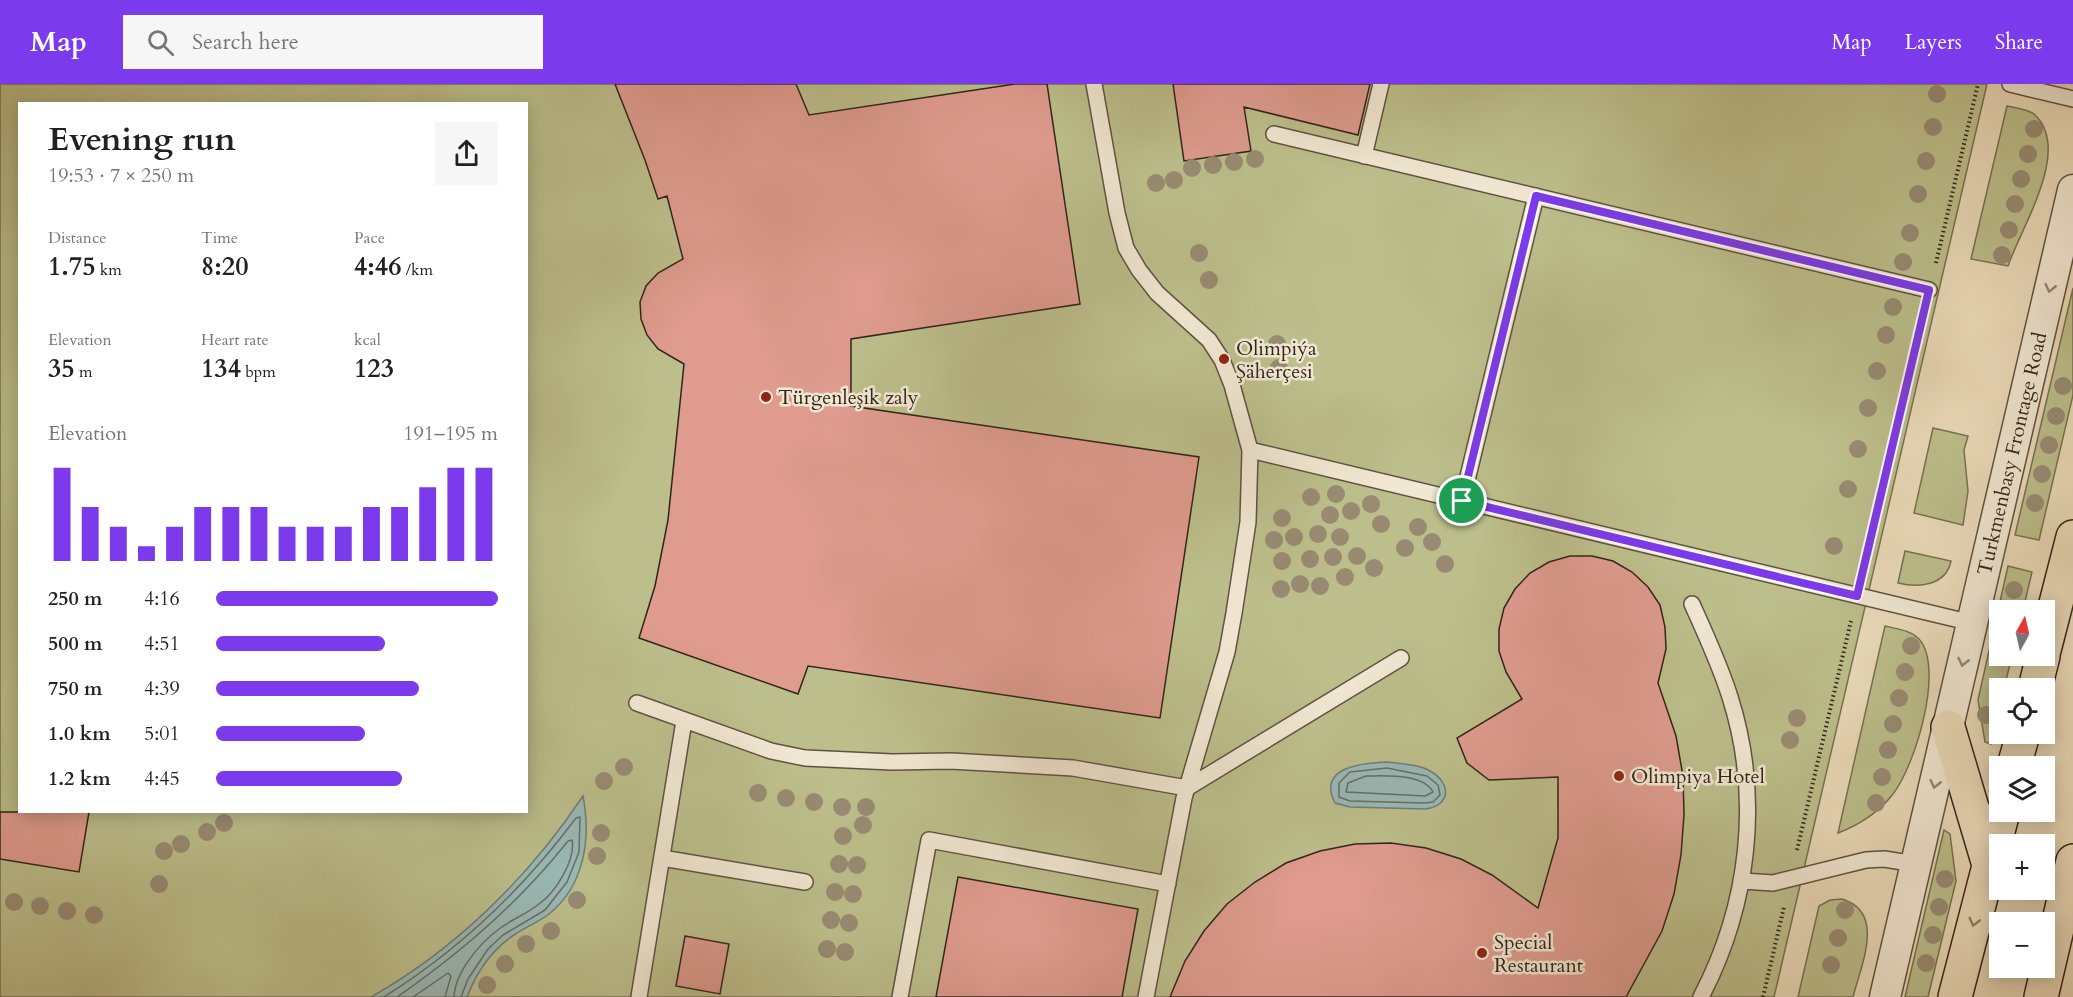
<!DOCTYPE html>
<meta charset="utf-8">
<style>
:root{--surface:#fff;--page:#f6f6f6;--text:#222;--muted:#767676;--accent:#7c3aed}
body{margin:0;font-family:Cardo,serif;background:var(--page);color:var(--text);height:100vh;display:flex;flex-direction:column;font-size:22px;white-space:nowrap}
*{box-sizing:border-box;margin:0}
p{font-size:20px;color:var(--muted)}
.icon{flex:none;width:33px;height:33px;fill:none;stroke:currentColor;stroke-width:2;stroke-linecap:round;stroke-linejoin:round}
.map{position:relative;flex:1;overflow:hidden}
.sheet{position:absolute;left:18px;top:18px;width:510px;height:711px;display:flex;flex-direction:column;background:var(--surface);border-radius:0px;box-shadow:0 3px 15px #0003}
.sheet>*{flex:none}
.needle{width:39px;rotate:8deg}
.buttons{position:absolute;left:1989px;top:516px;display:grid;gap:12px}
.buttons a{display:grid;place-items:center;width:66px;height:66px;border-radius:0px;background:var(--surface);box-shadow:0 3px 15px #0003;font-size:30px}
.pin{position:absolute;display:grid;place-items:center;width:51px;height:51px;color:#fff;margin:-26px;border:3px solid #fff;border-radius:50%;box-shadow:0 2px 6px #0007}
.round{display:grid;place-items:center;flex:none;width:63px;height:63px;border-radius:0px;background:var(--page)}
.overview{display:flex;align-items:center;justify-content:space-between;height:102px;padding:0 30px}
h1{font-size:33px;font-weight:700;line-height:45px}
.stats{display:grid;grid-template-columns:repeat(3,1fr);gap:9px;height:102px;padding:6px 30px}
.stats div{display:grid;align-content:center}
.stats b{font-size:26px;font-weight:700}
.stats small{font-size:16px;font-weight:400}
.stats p{font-size:16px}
.chart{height:168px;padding:12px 30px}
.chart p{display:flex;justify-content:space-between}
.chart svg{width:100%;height:108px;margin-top:6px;stroke:var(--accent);stroke-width:6}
ul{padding:0 30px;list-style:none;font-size:20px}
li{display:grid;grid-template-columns:96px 72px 1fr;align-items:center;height:45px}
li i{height:15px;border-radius:8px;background:var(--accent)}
header{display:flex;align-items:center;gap:36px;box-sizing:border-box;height:84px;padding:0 30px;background:var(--accent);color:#fff}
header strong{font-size:28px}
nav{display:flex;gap:33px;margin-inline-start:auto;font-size:21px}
.search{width:420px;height:54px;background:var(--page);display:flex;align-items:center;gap:15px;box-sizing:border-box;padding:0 21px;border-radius:0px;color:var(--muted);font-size:22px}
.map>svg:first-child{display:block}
.green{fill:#bcbe8b;stroke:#777153;stroke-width:1.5;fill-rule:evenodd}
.water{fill:#9ab9b6;stroke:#707d78;stroke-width:1.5}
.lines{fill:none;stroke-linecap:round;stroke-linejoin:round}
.shore{stroke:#666e68;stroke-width:1.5}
.building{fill:#de9b8e;stroke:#32241b;stroke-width:1.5}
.lane-casing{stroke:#605242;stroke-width:18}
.street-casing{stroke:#605242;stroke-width:33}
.primary-casing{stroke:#32241b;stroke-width:36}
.path{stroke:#32241b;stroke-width:4;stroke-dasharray:1.5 3;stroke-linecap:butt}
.lane{stroke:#f1e7d2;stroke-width:15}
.street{stroke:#f1e7d2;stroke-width:30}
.primary{stroke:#eadab9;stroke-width:33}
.tree{fill:#988b72}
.oneway{stroke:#928676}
.oneway2{stroke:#8e7f6a}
.route-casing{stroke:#fff;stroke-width:12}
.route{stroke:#7c3aed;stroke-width:8}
.poi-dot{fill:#8f2418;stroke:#f1e7d2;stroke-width:2}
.labels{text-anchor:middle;stroke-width:5;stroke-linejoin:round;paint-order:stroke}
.poi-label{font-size:20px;fill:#32241b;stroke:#f1e7d2;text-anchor:start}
.street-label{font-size:20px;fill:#32241b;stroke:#f1e7d2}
</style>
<header>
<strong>Map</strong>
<div class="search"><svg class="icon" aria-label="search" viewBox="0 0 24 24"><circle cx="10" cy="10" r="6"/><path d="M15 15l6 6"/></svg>Search here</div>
<nav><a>Map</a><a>Layers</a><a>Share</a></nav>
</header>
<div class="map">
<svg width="2073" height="913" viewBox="0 0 2073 913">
<rect width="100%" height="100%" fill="#eadab9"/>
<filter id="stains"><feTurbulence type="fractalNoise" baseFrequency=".00333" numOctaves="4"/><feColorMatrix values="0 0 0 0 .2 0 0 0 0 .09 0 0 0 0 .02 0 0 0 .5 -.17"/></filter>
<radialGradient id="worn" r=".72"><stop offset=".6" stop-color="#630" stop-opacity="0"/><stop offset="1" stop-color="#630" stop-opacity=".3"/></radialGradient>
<path class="green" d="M0 0H1987L1774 913H0ZM20 20H526V728H20Z
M2007 22C2016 24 2027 25 2034 30 2073 65 2021 143 2008 182L1971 175Z
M2073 204V311L2039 456 2015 451Z
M1933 344 1968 352 1964 366 1968 407 1963 441 1914 429Z
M1905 467 1951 477C1946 502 1918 504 1898 499Z
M2008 482 2032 488 2023 526H2000V572H2012L2004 604H2000L1999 626 1991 660 1985 658 1978 616Z
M1885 542C1897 545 1910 546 1919 555 1945 584 1915 682 1893 710 1879 728 1859 741 1838 749Z
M1944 746 1950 750 1956 797 1928 913H1905Z
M1842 815C1886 828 1861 881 1853 913H1798L1819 822 1830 816Z"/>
<path class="water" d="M1387 678C1401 680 1418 680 1430 687 1452 699 1451 722 1425 725L1350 723 1335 719C1316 682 1365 679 1387 678Z
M583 712C591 754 585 801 549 830 539 838 527 842 517 849 493 864 477 887 467 913H371C456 865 529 793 583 712Z"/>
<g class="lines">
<path class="shore" d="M1387 684 1427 692 1438 701 1440 711 1433 718 1425 719 1350 717 1339 713V699L1350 688Z
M1366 692C1385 692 1423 689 1433 708L1425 712 1346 708 1348 699Z
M384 913C459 866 523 805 576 734L580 733 579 768 567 798 545 826 503 851 488 865 468 895 461 913
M397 913C462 868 519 819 568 757L572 756C576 776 555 809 539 820 527 830 512 835 499 845 480 859 455 888 454 913
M413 913 448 889 451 892 445 913"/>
</g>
<path class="building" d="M615 0H796L809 31 1015 0H1047L1080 220 851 255V322L1199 373 1160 634 808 582 798 610 639 554 655 502 668 436 684 280 658 265 647 251 641 235 640 218 646 202 658 189 683 175 667 112 658 115 645 76Z
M1173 0H1370L1358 51 1244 23 1251 67 1184 77Z
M1570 472H1592L1613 477 1632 488 1648 503 1660 521 1665 543 1666 565 1658 599 1676 652 1683 692 1684 731 1681 771 1674 810 1662 847 1626 913H1170L1185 877 1204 847 1227 820 1255 798 1286 779 1320 767 1355 760 1391 759 1426 764 1461 775 1492 791 1538 824 1558 754V693L1489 696 1467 679 1457 654 1522 615 1506 588 1499 567V545L1504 524 1515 505 1530 489 1549 478Z
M0 728H89L79 788 0 775Z
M958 793 1138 825 1122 913H936Z
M685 852 729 860 720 910 676 902Z"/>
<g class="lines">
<defs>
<path id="lane" d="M1094 0 1117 129 1126 164 1139 186 1157 209 1209 256 1222 276 1232 301 1250 366 1248 438 1234 529 1227 568 1184 714 1146 913
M2010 0 2073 15
M1274 50 1929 206
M1364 72 1381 0
M1250 366 1972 539
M1462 417 1536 112
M1692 520C1706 551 1720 581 1730 613 1762 714 1749 821 1701 913
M637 619 771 667 805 674 892 678 951 677 1073 684 1187 704 1401 574
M662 774 805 798
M1743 797 1773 799 1866 776 1884 775 1916 780
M639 913 684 637
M900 913 929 756 1168 800"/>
<g id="street">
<path id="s1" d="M1885 913 2073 106"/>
</g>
<path id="primary" d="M2044 566 2073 453
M2035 604 2043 572
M1948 643 1989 781
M2014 682 2023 650
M1955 913 2003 728
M2041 913 2073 777"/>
</defs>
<use href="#lane" class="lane-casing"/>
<use href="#street" class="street-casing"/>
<use href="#primary" class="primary-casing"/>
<path class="path" d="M1936 179 1978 0
M1863 486 1924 230
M1797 766 1851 537
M1763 913 1784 823"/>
<use href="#lane" class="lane"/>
<use href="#street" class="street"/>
<use href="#primary" class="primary"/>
</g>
<g class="tree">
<circle cx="1937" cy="10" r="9"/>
<circle cx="1933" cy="43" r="9"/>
<circle cx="2034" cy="45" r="9"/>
<circle cx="2028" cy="70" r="9"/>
<circle cx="1255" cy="75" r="9"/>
<circle cx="1926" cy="77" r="9"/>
<circle cx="1234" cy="78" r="9"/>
<circle cx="1213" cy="81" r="9"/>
<circle cx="1192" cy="84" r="9"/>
<circle cx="2021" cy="95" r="9"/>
<circle cx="1174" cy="96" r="9"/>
<circle cx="1156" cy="99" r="9"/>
<circle cx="1918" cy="110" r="9"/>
<circle cx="2015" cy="120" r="9"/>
<circle cx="2009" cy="146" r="9"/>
<circle cx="1910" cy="149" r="9"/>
<circle cx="1199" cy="169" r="9"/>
<circle cx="2002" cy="171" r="9"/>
<circle cx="1903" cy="178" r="9"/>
<circle cx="1209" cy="196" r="9"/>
<circle cx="1893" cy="223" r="9"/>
<circle cx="1886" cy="251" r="9"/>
<circle cx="1277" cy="260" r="9"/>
<circle cx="1279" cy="284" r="9"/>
<circle cx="1877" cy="287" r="9"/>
<circle cx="2063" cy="302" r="9"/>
<circle cx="1868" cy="324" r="9"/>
<circle cx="2056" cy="332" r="9"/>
<circle cx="2049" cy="361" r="9"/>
<circle cx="1858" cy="365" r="9"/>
<circle cx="2042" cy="390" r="9"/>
<circle cx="1848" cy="405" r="9"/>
<circle cx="1336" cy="410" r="9"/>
<circle cx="1311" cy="413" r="9"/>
<circle cx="2035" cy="419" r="9"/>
<circle cx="1371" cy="420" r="9"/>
<circle cx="1351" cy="427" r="9"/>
<circle cx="1330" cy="431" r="9"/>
<circle cx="1282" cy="434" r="9"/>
<circle cx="1381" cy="440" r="9"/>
<circle cx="1418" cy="443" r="9"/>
<circle cx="1318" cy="450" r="9"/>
<circle cx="1294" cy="453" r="9"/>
<circle cx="1340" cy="453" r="9"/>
<circle cx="1274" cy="456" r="9"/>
<circle cx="1432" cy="458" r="9"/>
<circle cx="1834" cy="462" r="9"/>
<circle cx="1405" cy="464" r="9"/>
<circle cx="1357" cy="472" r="9"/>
<circle cx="1333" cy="473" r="9"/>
<circle cx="1310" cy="475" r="9"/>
<circle cx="1282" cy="477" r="9"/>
<circle cx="1445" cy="480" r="9"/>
<circle cx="1374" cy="484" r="9"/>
<circle cx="1345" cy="493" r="9"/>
<circle cx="1300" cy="500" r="9"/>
<circle cx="1320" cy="502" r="9"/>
<circle cx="1281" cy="505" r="9"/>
<circle cx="2014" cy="506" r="9"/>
<circle cx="1911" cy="562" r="9"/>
<circle cx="1905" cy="588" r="9"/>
<circle cx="1899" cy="614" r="9"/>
<circle cx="1986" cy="631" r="9"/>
<circle cx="1797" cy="634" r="9"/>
<circle cx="1893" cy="640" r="9"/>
<circle cx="1790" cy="656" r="9"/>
<circle cx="1888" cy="666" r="9"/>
<circle cx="624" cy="683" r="9"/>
<circle cx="1882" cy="693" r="9"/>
<circle cx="604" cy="697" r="9"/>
<circle cx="758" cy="709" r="9"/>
<circle cx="786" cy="714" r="9"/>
<circle cx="814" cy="718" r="9"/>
<circle cx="1876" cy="719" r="9"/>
<circle cx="842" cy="723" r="9"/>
<circle cx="866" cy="723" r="9"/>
<circle cx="224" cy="739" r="9"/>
<circle cx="863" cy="741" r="9"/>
<circle cx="207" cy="748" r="9"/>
<circle cx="601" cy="749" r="9"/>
<circle cx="843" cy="752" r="9"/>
<circle cx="181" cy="760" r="9"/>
<circle cx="164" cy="767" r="9"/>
<circle cx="597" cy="772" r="9"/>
<circle cx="839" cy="780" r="9"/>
<circle cx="857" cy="781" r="9"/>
<circle cx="1945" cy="795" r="9"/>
<circle cx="159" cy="800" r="9"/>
<circle cx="835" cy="808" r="9"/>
<circle cx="853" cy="810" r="9"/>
<circle cx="577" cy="816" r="9"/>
<circle cx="14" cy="818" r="9"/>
<circle cx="40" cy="822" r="9"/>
<circle cx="1939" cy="823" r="9"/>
<circle cx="1845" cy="826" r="9"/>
<circle cx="67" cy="827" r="9"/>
<circle cx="94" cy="831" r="9"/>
<circle cx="831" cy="836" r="9"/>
<circle cx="849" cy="839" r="9"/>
<circle cx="551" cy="847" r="9"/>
<circle cx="1933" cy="851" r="9"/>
<circle cx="1838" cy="854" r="9"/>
<circle cx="526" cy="860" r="9"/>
<circle cx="827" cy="865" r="9"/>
<circle cx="845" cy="868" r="9"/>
<circle cx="1926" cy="879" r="9"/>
<circle cx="505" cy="880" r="9"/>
<circle cx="1831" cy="881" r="9"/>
<circle cx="487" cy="901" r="9"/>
</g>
<defs><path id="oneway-chevron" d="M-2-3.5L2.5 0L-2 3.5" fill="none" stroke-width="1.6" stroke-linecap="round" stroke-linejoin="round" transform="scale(1.5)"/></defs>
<g class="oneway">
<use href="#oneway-chevron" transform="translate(2050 204) rotate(103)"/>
<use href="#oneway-chevron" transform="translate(1963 578) rotate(103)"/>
<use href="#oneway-chevron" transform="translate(1935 700) rotate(103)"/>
</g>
<use class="oneway2" href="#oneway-chevron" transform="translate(1974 838) rotate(104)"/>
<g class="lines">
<defs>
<path id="route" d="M1536 112 1929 206 1857 512 1462 417Z"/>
</defs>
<use href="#route" class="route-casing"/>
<use href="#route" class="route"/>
</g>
<g class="poi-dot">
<circle cx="1224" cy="275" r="6"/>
<circle cx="766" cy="313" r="6"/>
<circle cx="1619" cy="692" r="6"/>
<circle cx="1482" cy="869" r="6"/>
</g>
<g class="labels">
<g class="poi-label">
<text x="1236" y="271">Olimpiýa<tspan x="1236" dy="23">Şäherçesi</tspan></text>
<text x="778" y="320">Türgenleşik zaly</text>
<text x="1631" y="699">Olimpiya Hotel</text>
<text x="1494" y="865">Special<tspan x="1494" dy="23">Restaurant</tspan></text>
</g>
<g class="street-label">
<text dy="7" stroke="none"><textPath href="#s1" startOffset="558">Turkmenbasy Frontage Road</textPath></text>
</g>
</g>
<rect width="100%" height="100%" filter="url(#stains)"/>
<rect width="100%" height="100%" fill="url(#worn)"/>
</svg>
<div class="buttons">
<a><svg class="needle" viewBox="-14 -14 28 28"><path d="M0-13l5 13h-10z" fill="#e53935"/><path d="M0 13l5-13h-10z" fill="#767676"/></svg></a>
<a><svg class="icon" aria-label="locate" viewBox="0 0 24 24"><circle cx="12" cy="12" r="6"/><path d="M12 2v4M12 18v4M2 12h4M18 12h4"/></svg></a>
<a><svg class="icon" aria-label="layers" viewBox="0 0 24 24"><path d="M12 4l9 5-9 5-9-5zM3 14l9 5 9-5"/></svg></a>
<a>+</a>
<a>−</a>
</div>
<div class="pin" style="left:1462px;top:417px;background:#1e9e55"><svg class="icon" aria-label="arrive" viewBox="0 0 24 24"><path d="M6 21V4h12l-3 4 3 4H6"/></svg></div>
<section class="sheet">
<div class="overview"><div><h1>Evening run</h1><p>19:53 · 7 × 250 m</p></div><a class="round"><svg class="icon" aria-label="share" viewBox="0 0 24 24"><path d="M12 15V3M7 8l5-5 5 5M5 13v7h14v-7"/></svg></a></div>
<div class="stats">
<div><p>Distance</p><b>1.75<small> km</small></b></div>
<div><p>Time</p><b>8:20</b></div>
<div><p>Pace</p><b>4:46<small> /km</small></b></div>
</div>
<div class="stats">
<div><p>Elevation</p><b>35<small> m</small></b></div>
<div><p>Heart rate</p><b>134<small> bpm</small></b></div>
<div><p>kcal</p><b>123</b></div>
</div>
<div class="chart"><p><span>Elevation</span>191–195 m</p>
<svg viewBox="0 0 160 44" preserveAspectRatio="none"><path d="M5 44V6M15 44V22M25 44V30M35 44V38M45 44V30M55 44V22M65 44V22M75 44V22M85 44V30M95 44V30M105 44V30M115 44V22M125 44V22M135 44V14M145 44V6M155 44V6"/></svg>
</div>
<ul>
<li><b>250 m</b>4:16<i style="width:100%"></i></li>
<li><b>500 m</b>4:51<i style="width:60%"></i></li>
<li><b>750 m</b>4:39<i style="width:72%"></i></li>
<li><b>1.0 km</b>5:01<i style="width:53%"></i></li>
<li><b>1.2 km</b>4:45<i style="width:66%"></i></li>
</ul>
</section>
</div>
